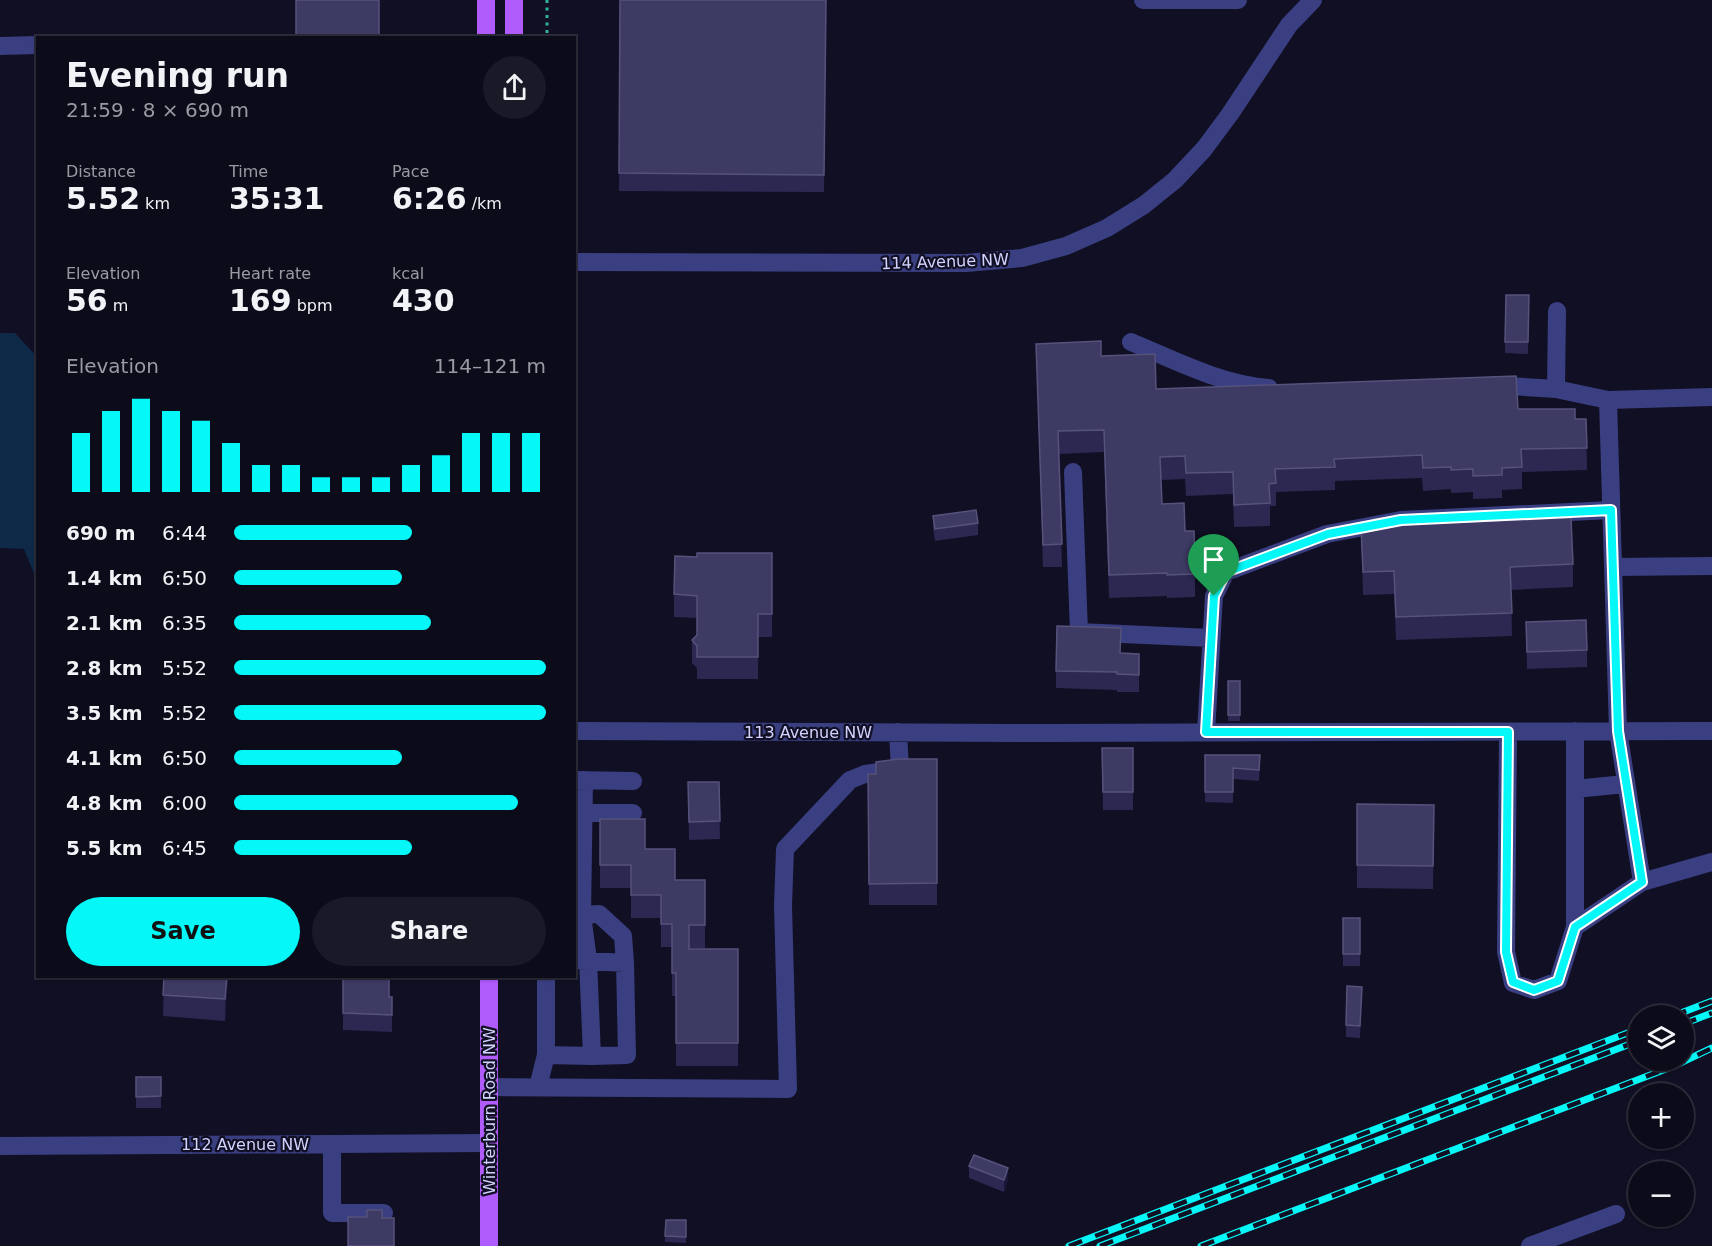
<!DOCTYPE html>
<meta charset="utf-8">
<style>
:root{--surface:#0c0b1a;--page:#1a1927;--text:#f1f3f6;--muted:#9a9ba2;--line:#2c2b39;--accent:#05f7f7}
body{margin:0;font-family:"DejaVu Sans",sans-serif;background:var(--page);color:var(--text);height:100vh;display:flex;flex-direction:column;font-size:22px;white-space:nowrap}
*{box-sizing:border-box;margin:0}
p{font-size:20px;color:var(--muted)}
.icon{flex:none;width:33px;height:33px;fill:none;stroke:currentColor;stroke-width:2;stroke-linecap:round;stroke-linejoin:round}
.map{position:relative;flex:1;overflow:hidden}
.side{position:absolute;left:36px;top:36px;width:540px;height:942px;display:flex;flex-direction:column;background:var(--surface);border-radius:0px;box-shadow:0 2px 4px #0004,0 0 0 2px var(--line)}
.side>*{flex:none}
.buttons{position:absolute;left:1628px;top:1005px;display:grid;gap:12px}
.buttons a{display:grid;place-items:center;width:66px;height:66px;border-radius:50%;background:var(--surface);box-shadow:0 2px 4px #0004,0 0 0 2px var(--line);font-size:30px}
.pin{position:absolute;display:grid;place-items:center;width:51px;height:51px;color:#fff;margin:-62px -26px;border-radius:50% 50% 50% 0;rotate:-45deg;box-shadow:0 0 6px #0007}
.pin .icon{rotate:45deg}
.round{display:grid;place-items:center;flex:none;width:63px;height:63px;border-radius:32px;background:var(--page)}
.overview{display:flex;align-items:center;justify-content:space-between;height:102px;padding:0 30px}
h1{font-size:33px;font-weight:700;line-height:45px}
.figures{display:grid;grid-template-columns:repeat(3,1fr);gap:9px;height:102px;padding:6px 30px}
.figures div{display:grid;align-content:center}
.figures b{font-size:30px;font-weight:700}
.figures small{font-size:16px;font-weight:400}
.figures p{font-size:16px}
.chart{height:168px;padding:12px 30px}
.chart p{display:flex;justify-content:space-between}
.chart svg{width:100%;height:108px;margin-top:6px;stroke:var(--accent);stroke-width:6}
.button{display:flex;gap:12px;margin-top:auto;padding:12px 30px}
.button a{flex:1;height:69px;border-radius:36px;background:var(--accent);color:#111;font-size:24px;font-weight:700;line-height:69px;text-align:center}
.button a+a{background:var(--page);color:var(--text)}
ul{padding:0 30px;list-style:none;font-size:20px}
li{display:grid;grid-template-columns:96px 72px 1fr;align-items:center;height:45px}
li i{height:15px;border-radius:8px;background:var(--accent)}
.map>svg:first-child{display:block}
.water{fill:#0e2a48}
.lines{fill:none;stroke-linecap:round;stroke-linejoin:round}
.path{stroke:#31b39e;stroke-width:3;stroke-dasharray:3 4.5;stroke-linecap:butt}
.minor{stroke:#3a3f82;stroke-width:18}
.major{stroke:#b05bfc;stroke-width:18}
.rail-casing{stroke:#05f7f7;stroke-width:7}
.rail{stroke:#100f23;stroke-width:4.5;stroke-dasharray:14;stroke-linecap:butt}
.wall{fill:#2c2851}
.shaded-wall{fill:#191637}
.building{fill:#3d3a64;stroke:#55527c;stroke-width:1.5}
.route-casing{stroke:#fff;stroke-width:12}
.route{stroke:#05f7f7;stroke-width:8}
.labels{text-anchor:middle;stroke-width:4.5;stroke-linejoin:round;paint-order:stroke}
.street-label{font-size:16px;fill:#d2d2fe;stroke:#100f23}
</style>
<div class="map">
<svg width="1712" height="1246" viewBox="0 0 1712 1246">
<rect width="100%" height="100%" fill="#100f23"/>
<path class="water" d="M0 333H15L37 357V581L24 549 0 548Z"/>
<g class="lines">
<path class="path" d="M547 0V38"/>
<path class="minor" d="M1143 0H1238
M0 46 38 45
M574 262 966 263 1022 258 1066 246 1107 228 1144 205 1175 180 1204 149 1230 114 1289 25 1313 0
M1131 342C1176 361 1220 384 1269 388
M1494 385 1556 389 1608 400
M1556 389 1557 311
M1712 397 1608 400 1618 731 1642 882 1712 862
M1073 472 1079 632 1211 638
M1613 567 1712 566
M574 731 1042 733 1712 731
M1206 732 1214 596 1226 572 1327 534 1401 520 1611 510
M1508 732 1506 952 1513 983 1534 990 1558 981 1575 927V731
M574 780 633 781
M1575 789 1625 784
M583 813H633
M1575 927 1642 882
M574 960 625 963 623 936 599 914 582 915
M546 1055 592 1056 588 960 582 915 584 780
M592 1056 627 1055 625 963
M489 1087 788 1089 783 906 785 849 850 780 865 774 900 769 898 732
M538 1087 546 1055V976
M332 1144V1213H384
M0 1146 489 1143
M1530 1246 1616 1214"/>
<path class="major" d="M486 0V38
M514 0V38
M489 1246V976"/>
<defs>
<path id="rail" d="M1673 1016 1712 1001
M1683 1024 1712 1013
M1069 1246 1638 1029
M1100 1246 1638 1041
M1201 1246 1674 1066 1712 1048"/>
</defs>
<use href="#rail" class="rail-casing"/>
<use href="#rail" class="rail"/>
</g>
<path class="wall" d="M620 0H826L824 192 619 191Z
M1506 295H1529L1528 354 1505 353Z
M1036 344 1101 356 1156 389 1518 409 1575 419H1586L1587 470 1522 472V489L1502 490V498L1473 499V492L1451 493V489L1423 491 1422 478 1335 481V490L1276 492V506H1270V526L1234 527 1233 494 1186 496 1185 479 1161 480 1162 504 1185 531 1195 574V597L1167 598V596L1109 598 1104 452 1059 454 1062 567H1043Z
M933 516 978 523V535L935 541 933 528Z
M1413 524 1573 564V587L1511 590 1512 636 1396 640 1394 594 1363 595 1361 526Z
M772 553V637H758V679H697V668L692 663V640L697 635V618L674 617V594L697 557Z
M1526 622 1587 650V667L1527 669Z
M1120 653 1139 654V692H1117V690L1056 688V671Z
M1228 681H1240V721H1228Z
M1102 748H1133V810H1103Z
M1205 755 1260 765 1259 781 1233 779V803L1205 802Z
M937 759V905H869L868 774H876Z
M688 782H719L720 839 689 840Z
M1357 804 1434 805 1433 889 1357 888Z
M600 819 645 849 675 880H705V948H689V949H738V1066H676V996H672V947H661V918H631V888H600Z
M1343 918H1360V966H1343Z
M164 976H228L225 1021 163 1016Z
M343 976 389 997H392V1032L343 1030Z
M1362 987 1360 1038 1346 1037V1025Z
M136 1077H161V1108H136Z
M969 1166 1008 1180 1004 1192 969 1178Z
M666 1220H686V1243L665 1242Z"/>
<path class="shaded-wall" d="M227 976H228L225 1021V999Z
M1008 1168V1180L1004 1192V1180Z"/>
<path class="building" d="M296 0H379V38H296Z
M620 0H826L824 175 619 173Z
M1506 295H1529L1528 342H1505Z
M1101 341V356L1155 354 1156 389 1516 376 1518 409H1575V419H1586L1587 448 1521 449 1522 467 1502 468V475L1473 476V469L1451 470V467L1423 468 1422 455 1334 459 1335 467 1275 469 1276 483 1269 484 1270 503 1234 505 1233 472 1186 473 1185 456 1160 457 1162 504 1184 503 1185 531H1194L1195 574 1167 575V573L1109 575 1104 430 1058 431 1062 544 1043 545 1036 344Z
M976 510 978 523 935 529 933 516Z
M1413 518V524L1571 518 1573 564 1510 567 1512 613 1396 617 1394 571 1363 572 1361 526H1374V519Z
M697 553H772V614H758V657H697V646L692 640 697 635V596L674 594 675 556 697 557Z
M1586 620 1587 650 1527 652 1526 622Z
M1057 626 1121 628 1120 653 1139 654V675L1117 674V672L1056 671Z
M1228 681H1240V715H1228Z
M1102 748H1133V792H1103Z
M1205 755H1260L1259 770 1233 768V792H1205Z
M899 759H937V883L869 884 868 774H876V762Z
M688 782H719L720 821 689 822Z
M1357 804 1434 805 1433 866 1357 865Z
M600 819H645V849H675V880H705V925H689V949H738V1043H676V973H672V924H661V895H631V865H600Z
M1343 918H1360V954H1343Z
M164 976H227L225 999 163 995Z
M343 976H389V997H392V1015L343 1013Z
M1347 986 1362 987 1360 1026 1346 1025Z
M136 1077H161V1096L136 1097Z
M974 1155 1008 1168 1004 1180 969 1166Z
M367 1210H382V1218H394V1246H348V1217H367Z
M666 1220H686V1237L665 1236Z"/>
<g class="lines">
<defs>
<path id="route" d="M1611 510 1618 731 1642 882 1575 927 1558 981 1534 990 1513 982 1506 952 1508 732H1206L1214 596 1226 572 1328 534 1401 520Z"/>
</defs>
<use href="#route" class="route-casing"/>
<use href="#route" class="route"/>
</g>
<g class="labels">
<g class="street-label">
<text transform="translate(945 261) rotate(-2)" y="6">114 Avenue NW</text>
<text x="808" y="738">113 Avenue NW</text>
<text transform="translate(489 1111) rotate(-90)" y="6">Winterburn Road NW</text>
<text x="245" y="1150">112 Avenue NW</text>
</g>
</g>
</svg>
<div class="buttons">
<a><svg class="icon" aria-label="layers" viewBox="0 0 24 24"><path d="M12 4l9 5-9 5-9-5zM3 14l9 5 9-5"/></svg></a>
<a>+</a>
<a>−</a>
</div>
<div class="pin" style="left:1214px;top:596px;background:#1e9e55"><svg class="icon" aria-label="arrive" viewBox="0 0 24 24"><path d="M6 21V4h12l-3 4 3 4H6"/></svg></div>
<section class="side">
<div class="overview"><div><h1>Evening run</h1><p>21:59 · 8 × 690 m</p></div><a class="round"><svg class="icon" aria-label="share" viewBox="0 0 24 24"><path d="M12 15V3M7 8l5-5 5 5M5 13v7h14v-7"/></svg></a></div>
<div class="figures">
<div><p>Distance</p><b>5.52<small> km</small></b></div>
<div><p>Time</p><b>35:31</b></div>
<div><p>Pace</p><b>6:26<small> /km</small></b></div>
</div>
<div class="figures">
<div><p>Elevation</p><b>56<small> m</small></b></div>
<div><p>Heart rate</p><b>169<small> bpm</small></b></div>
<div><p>kcal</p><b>430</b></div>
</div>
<div class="chart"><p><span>Elevation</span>114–121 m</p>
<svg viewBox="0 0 160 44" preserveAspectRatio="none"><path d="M5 44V20M15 44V11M25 44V6M35 44V11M45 44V15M55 44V24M65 44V33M75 44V33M85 44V38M95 44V38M105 44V38M115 44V33M125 44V29M135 44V20M145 44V20M155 44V20"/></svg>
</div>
<ul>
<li><b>690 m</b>6:44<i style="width:57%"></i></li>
<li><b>1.4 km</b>6:50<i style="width:54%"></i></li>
<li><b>2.1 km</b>6:35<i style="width:63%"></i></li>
<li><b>2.8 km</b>5:52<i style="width:100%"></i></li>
<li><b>3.5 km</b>5:52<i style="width:100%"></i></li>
<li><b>4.1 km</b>6:50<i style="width:54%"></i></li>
<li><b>4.8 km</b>6:00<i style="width:91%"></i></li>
<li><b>5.5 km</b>6:45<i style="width:57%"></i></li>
</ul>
<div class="button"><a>Save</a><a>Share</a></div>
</section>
</div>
